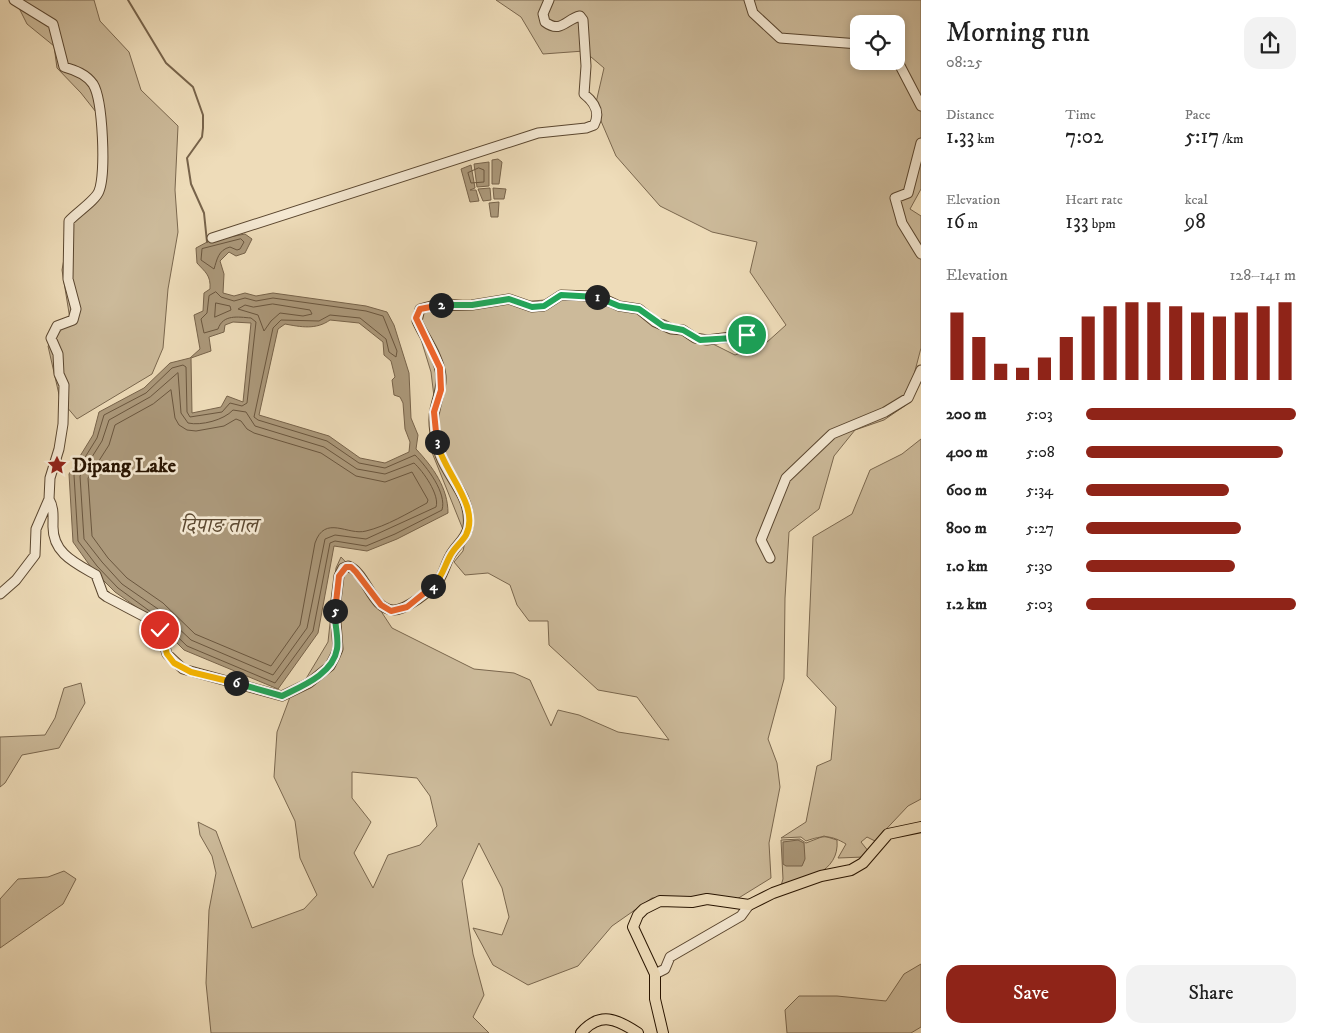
<!DOCTYPE html>
<meta charset="utf-8">
<style>
:root{--surface:#fff;--page:#f2f2f2;--text:#222;--muted:#767676;--accent:#8f2418}
body{margin:0;font-family:"IM FELL DW Pica","Noto Serif Devanagari",serif;background:var(--page);color:var(--text);height:100vh;display:flex;flex-direction:column;font-size:19px;white-space:nowrap}
*{box-sizing:border-box;margin:0}
p{font-size:16px;color:var(--muted)}
.icon{flex:none;width:28px;height:28px;fill:none;stroke:currentColor;stroke-width:2;stroke-linecap:round;stroke-linejoin:round}
.map{position:relative;flex:1;overflow:hidden}
.panel{display:flex;flex-direction:column;background:var(--surface);width:400px}
.panel>*{flex:none}
.fabs{position:absolute;left:850px;top:15px;display:grid;gap:10px}
.fabs a{display:grid;place-items:center;width:55px;height:55px;border-radius:10px;background:var(--surface);box-shadow:0 2px 8px #0003;font-size:25px}
.pin{position:absolute;display:grid;place-items:center;width:42px;height:42px;color:#fff;margin:-21px;border:2px solid #fff;border-radius:50%;box-shadow:0 1px 5px #0007}
.km{position:absolute;width:25px;height:25px;margin:-12px;border-radius:50%;background:#222;color:#fff;font-size:14px;line-height:25px;text-align:center}
.round{display:grid;place-items:center;flex:none;width:52px;height:52px;border-radius:15px;background:var(--page)}
.overview{display:flex;align-items:center;justify-content:space-between;height:85px;padding:0 25px}
h1{font-size:28px;font-weight:600;line-height:38px}
.stats{display:grid;grid-template-columns:repeat(3,1fr);gap:8px;height:85px;padding:5px 25px}
.stats div{display:grid;align-content:center}
.stats b{font-size:21px;font-weight:600}
.stats small{font-size:14px;font-weight:400}
.stats p{font-size:14px}
.chart{height:140px;padding:10px 25px}
.chart p{display:flex;justify-content:space-between}
.chart svg{width:100%;height:90px;margin-top:5px;stroke:var(--accent);stroke-width:6}
.action{display:flex;gap:10px;margin-top:auto;padding:10px 25px}
.action a{flex:1;height:58px;border-radius:15px;background:var(--accent);color:#fff;font-size:20px;font-weight:600;line-height:58px;text-align:center}
.action a+a{background:var(--page);color:var(--text)}
ul{padding:0 25px;list-style:none;font-size:16px}
li{display:grid;grid-template-columns:80px 60px 1fr;align-items:center;height:38px}
li i{height:12px;border-radius:6px;background:var(--accent)}
main{display:flex;flex:1;min-height:0}
.map>svg:first-child{display:block}
.green{fill:#ccba9a;stroke:#7a674e;fill-rule:evenodd}
.water{fill:#ab987a;stroke:#77634a;fill-rule:evenodd}
.lines{fill:none;stroke-linecap:round;stroke-linejoin:round}
.shore{stroke:#6a563e;stroke-width:1}
.stream{stroke:#77634a;stroke-width:2}
.minor-casing{stroke:#5a462f;stroke-width:11}
.major-casing{stroke:#281401;stroke-width:12}
.minor{stroke:#f4e8d2;stroke-width:9}
.major{stroke:#eedcb9;stroke-width:10}
.split-1-casing{stroke:#fff;stroke-width:10}
.split-2-casing{stroke:#fff;stroke-width:10}
.split-3-casing{stroke:#fff;stroke-width:10}
.split-4-casing{stroke:#fff;stroke-width:10}
.split-5-casing{stroke:#fff;stroke-width:10}
.split-6-casing{stroke:#fff;stroke-width:10}
.split-7-casing{stroke:#fff;stroke-width:10}
.split-1{stroke:#22a559;stroke-width:6}
.split-2{stroke:#22a559;stroke-width:6}
.split-3{stroke:#f0652b;stroke-width:6}
.split-4{stroke:#f5b400;stroke-width:6}
.split-5{stroke:#f0652b;stroke-width:6}
.split-6{stroke:#22a559;stroke-width:6}
.split-7{stroke:#f5b400;stroke-width:6}
.labels{text-anchor:middle;stroke-width:5;stroke-linejoin:round;paint-order:stroke}
.poi-label{font-size:20px;font-weight:bold;fill:#281401;stroke:#f4e8d2;text-anchor:start}
.water-label{font-size:21px;font-style:italic;fill:#5c4931;stroke:#f4e8d2}
</style>
<main>
<div class="map">
<svg width="921" height="1033" viewBox="0 0 921 1033">
<rect width="100%" height="100%" fill="#eedcb9"/>
<filter id="stains"><feTurbulence type="fractalNoise" baseFrequency=".004" numOctaves="4"/><feColorMatrix values="0 0 0 0 .2 0 0 0 0 .09 0 0 0 0 .02 0 0 0 .5 -.17"/></filter>
<radialGradient id="worn" r=".72"><stop offset=".6" stop-color="#630" stop-opacity="0"/><stop offset="1" stop-color="#630" stop-opacity=".3"/></radialGradient>
<path class="green" d="M15 0H94L100 21 129 52 141 90 178 126 175 190 178 232 168 289 163 348 152 374 77 419 60 399 48 346 70 319 62 270 70 226 101 196 103 121 81 93 57 68 54 46 27 24Z
M496 0H921V189L910 209 921 216V348L906 405 884 420 855 430 834 456 819 509 789 532 785 598 784 679 768 739 777 763 780 787 769 843 771 878 737 899 652 898 612 926 578 966 528 985 493 965 473 928 502 935 509 917 502 888 479 843 462 881 473 954 484 995 473 1017 489 1033H211L206 983 209 910 216 873 212 856 200 835 198 822 216 831 252 928 304 909 317 895 300 858 295 821 274 777 277 732 290 697 307 677 328 642 336 568 341 557 356 573 392 628 474 669 514 673 530 680 551 726 558 710 579 715 618 732 669 740 637 697 598 690 549 645 548 621H529L517 605 510 585 488 573 465 575 454 562 463 551 466 537 429 445 435 405 431 372 419 333 418 307 441 298 493 304 571 298 665 320 735 355 766 343 786 325 750 272 757 242 712 232 660 206 616 156 595 107 604 68 584 51 543 54 521 17ZM859 24H896V61H859ZM352 772 417 778 430 796 437 826 420 845 388 855 373 888 354 853 371 822 352 798Z
M921 439V799L908 806 875 841 867 837 861 842 869 852 864 857 838 858 846 844C831 835 823 835 806 841L801 837 781 838 806 822 817 766 831 760 836 707 807 676 813 537 852 514 870 470 902 454Z
M81 683 85 703 59 748 22 755 5 783 0 787V737L45 735 55 718 64 688Z
M824 836 837 840C840 873 804 880 780 889L783 879 781 840 800 839 806 843Z
M64 871 76 879 63 904 0 948V899L18 879 48 877Z
M921 964V1027L911 1033H787L785 1010 799 996H837L886 1001 904 974Z"/>
<path class="water" d="M498 159 502 162 499 184H492V160Z
M489 162V186L477 187 474 164Z
M471 165 475 188 470 190H476L479 201 470 202 461 169Z
M490 188 491 200 483 201 478 189Z
M493 188 506 189 504 199H494Z
M499 202 498 217H491L489 203Z
M245 234 252 239 245 253 236 256 229 252 220 261 224 274 223 293 234 296 245 293 256 296 273 293 366 306 387 312 394 325 409 373 411 418 418 435 416 449C433 467 448 488 448 513L397 539 367 551 334 546 318 633 278 689 184 650 152 618 115 592 93 570 73 542 69 474 93 435 99 412 144 388 170 363 190 358 200 349 194 315 203 311 204 293 210 289C211 275 205 272 197 263L196 248 209 241ZM330 320 359 323 383 342 384 355 391 361 395 377 392 380 394 395 400 397 403 403 405 429 410 442 409 452 385 463 360 458 329 436 259 415 278 329 285 324C301 327 316 330 330 320ZM233 322 251 323 243 402 227 396 221 407 192 413 191 358 211 351 209 337 224 332 225 325Z
M798 840 804 843 805 859 802 866H786L783 864V842Z"/>
<g class="lines">
<path class="shore" d="M479 168 484 170V182L471 183 468 173Z
M241 239 244 242 240 249 237 250 230 247C218 250 217 260 214 269L201 260 202 249Z
M216 292 221 297 234 301 245 298 256 301 273 298 366 311 383 316 397 351 396 357 389 352 386 339 360 318 330 315 319 321 281 320 273 328 254 417 258 420 327 441 359 463 385 468 415 455C427 467 447 493 442 510L395 534 366 546 335 541 330 543 313 631 275 683 187 646 155 615 118 588 97 566 78 541 74 475 97 438 104 415 146 393 172 368 183 365 186 367 187 412 190 417 222 412 230 403 242 406 247 403 256 322 251 318C238 317 223 314 218 329L204 333 201 319 207 313 209 296Z
M216 303 230 306 231 310 215 317Z
M273 304 310 310 312 314 303 316 280 313 271 321 264 331 258 315 238 309 245 305 253 307Z
M178 373 181 413 188 423C201 426 224 420 233 410L246 412 255 426 324 447 357 469 385 474 414 463C423 471 440 495 436 507L366 539 335 535 325 539 307 628 273 675 191 640 158 609 122 584 102 562 84 539 80 476 102 441 109 420 150 397Z
M171 390 175 418 179 425 187 430 196 431 224 426 236 419 241 421 247 429 254 433 321 453 356 476 385 482 412 472 428 500 427 503C408 513 387 526 366 531 348 536 325 514 315 543L300 625 271 666 195 634 163 603 127 578 108 558 92 536 88 478 109 445 115 425 153 404Z"/>
<path class="stream" d="M128 0 166 63 193 87 203 115V128L202 137 187 158 191 184 204 213 207 242"/>
<defs>
<path id="minor" d="M749 0 753 13 780 38 859 44
M896 58 921 106
M921 143 908 193 895 198 902 223 921 254
M212 238 538 133 586 128 594 125C601 112 594 102 584 94L586 66 583 20 580 16C566 19 561 34 545 22L543 14 549 0
M49 499C54 508 53 515 53 525 52 553 75 563 96 575L103 594 107 597 145 617 160 630 167 654 183 669 282 696 309 683 330 666 335 656 338 649 335 609 339 576 343 568 348 566C367 573 371 609 393 610 404 611 433 590 439 580 444 572 446 563 450 556 455 546 467 538 468 527 472 497 449 480 440 455 436 443 432 422 435 410 437 398 442 389 441 376 439 356 425 339 417 321L420 309 431 306 472 305 509 299 532 307 544 306 561 295 591 296 602 298 619 306 639 309 655 322 671 329 683 330 695 338 707 340 747 335
M770 558 761 540 786 478 832 434 885 412 908 398 921 370
M0 594 16 580 35 555 36 529 49 499 50 478 59 449 63 424 64 385 59 374 58 354 51 338 57 326 73 320 76 309 68 279 69 221C76 213 96 200 99 191 106 174 103 100 93 84 86 74 75 70 64 67L53 24 14 0
M655 974 665 969 670 957 741 916 749 905"/>
<path id="major" d="M581 1033C600 1011 617 1019 638 1033
M663 1033 655 999V974L633 927 638 915 644 909 660 901 692 902 707 899 749 905 773 893 821 876 851 870 863 863 888 834 921 827"/>
</defs>
<use href="#minor" class="minor-casing"/>
<use href="#major" class="major-casing"/>
<use href="#minor" class="minor"/>
<use href="#major" class="major"/>
</g>
<g class="lines">
<defs>
<path id="split-1" d="M597 297 619 306 639 309 663 326 683 330 700 340 733 338 747 335"/>
<path id="split-2" d="M441 305H472L509 299 532 307 544 306 561 295 597 297"/>
<path id="split-3" d="M437 442 434 412 441 390 440 368 416 318 420 309 441 305"/>
<path id="split-4" d="M433 586C442 578 444 567 450 556 454 548 462 542 466 535 481 506 442 470 437 442"/>
<path id="split-5" d="M335 611 339 576 346 567H351L356 572 381 605 391 611 407 607 433 586"/>
<path id="split-6" d="M236 683 282 696C302 686 333 674 337 649 339 637 334 623 335 611"/>
<path id="split-7" d="M160 630 167 654 174 663 191 672 236 683"/>
</defs>
<use href="#split-1" class="split-1-casing"/>
<use href="#split-2" class="split-2-casing"/>
<use href="#split-3" class="split-3-casing"/>
<use href="#split-4" class="split-4-casing"/>
<use href="#split-5" class="split-5-casing"/>
<use href="#split-6" class="split-6-casing"/>
<use href="#split-7" class="split-7-casing"/>
<use href="#split-1" class="split-1"/>
<use href="#split-2" class="split-2"/>
<use href="#split-3" class="split-3"/>
<use href="#split-4" class="split-4"/>
<use href="#split-5" class="split-5"/>
<use href="#split-6" class="split-6"/>
<use href="#split-7" class="split-7"/>
</g>
<defs>
<symbol id="sight-bare" viewBox="-9 -9 18 18"><path d="M0-6L1.8-2.2L6-1.7L2.9 1.2L3.7 5.4L0 3.3L-3.7 5.4L-2.9 1.2L-6-1.7L-1.8-2.2Z" fill="#8f2418" stroke="#f4e8d2" stroke-width="2.5" paint-order="stroke"/></symbol>
</defs>
<g fill-rule="evenodd">
<use href="#sight-bare" x="43" y="451" width="28" height="28"/>
</g>
<g class="labels">
<g class="poi-label">
<text x="72" y="472">Dipang Lake</text>
</g>
<g class="water-label">
<text x="219" y="532">दिपाङ ताल</text>
</g>
</g>
<rect width="100%" height="100%" filter="url(#stains)"/>
<rect width="100%" height="100%" fill="url(#worn)"/>
</svg>
<div class="fabs">
<a><svg class="icon" aria-label="locate" viewBox="0 0 24 24"><circle cx="12" cy="12" r="6"/><path d="M12 2v4M12 18v4M2 12h4M18 12h4"/></svg></a>
</div>
<div class="pin" style="left:747px;top:335px;background:#1e9e55"><svg class="icon" aria-label="arrive" viewBox="0 0 24 24"><path d="M6 21V4h12l-3 4 3 4H6"/></svg></div>
<div class="pin" style="left:160px;top:630px;background:#d93025"><svg class="icon" aria-label="check" viewBox="0 0 24 24"><path d="M5 12l5 5 9-10"/></svg></div>
<b class="km" style="left:597px;top:297px">1</b>
<b class="km" style="left:441px;top:305px">2</b>
<b class="km" style="left:437px;top:442px">3</b>
<b class="km" style="left:433px;top:586px">4</b>
<b class="km" style="left:335px;top:611px">5</b>
<b class="km" style="left:236px;top:683px">6</b>
</div>
<section class="panel">
<div class="overview"><div><h1>Morning run</h1><p>08:25</p></div><a class="round"><svg class="icon" aria-label="share" viewBox="0 0 24 24"><path d="M12 15V3M7 8l5-5 5 5M5 13v7h14v-7"/></svg></a></div>
<div class="stats">
<div><p>Distance</p><b>1.33<small> km</small></b></div>
<div><p>Time</p><b>7:02</b></div>
<div><p>Pace</p><b>5:17<small> /km</small></b></div>
</div>
<div class="stats">
<div><p>Elevation</p><b>16<small> m</small></b></div>
<div><p>Heart rate</p><b>133<small> bpm</small></b></div>
<div><p>kcal</p><b>98</b></div>
</div>
<div class="chart"><p><span>Elevation</span>128–141 m</p>
<svg viewBox="0 0 160 44" preserveAspectRatio="none"><path d="M5 44V11M15 44V23M25 44V36M35 44V38M45 44V33M55 44V23M65 44V13M75 44V8M85 44V6M95 44V6M105 44V8M115 44V11M125 44V13M135 44V11M145 44V8M155 44V6"/></svg>
</div>
<ul>
<li><b>200 m</b>5:03<i style="width:100%"></i></li>
<li><b>400 m</b>5:08<i style="width:94%"></i></li>
<li><b>600 m</b>5:34<i style="width:68%"></i></li>
<li><b>800 m</b>5:27<i style="width:74%"></i></li>
<li><b>1.0 km</b>5:30<i style="width:71%"></i></li>
<li><b>1.2 km</b>5:03<i style="width:100%"></i></li>
</ul>
<div class="action"><a>Save</a><a>Share</a></div>
</section>
</main>
